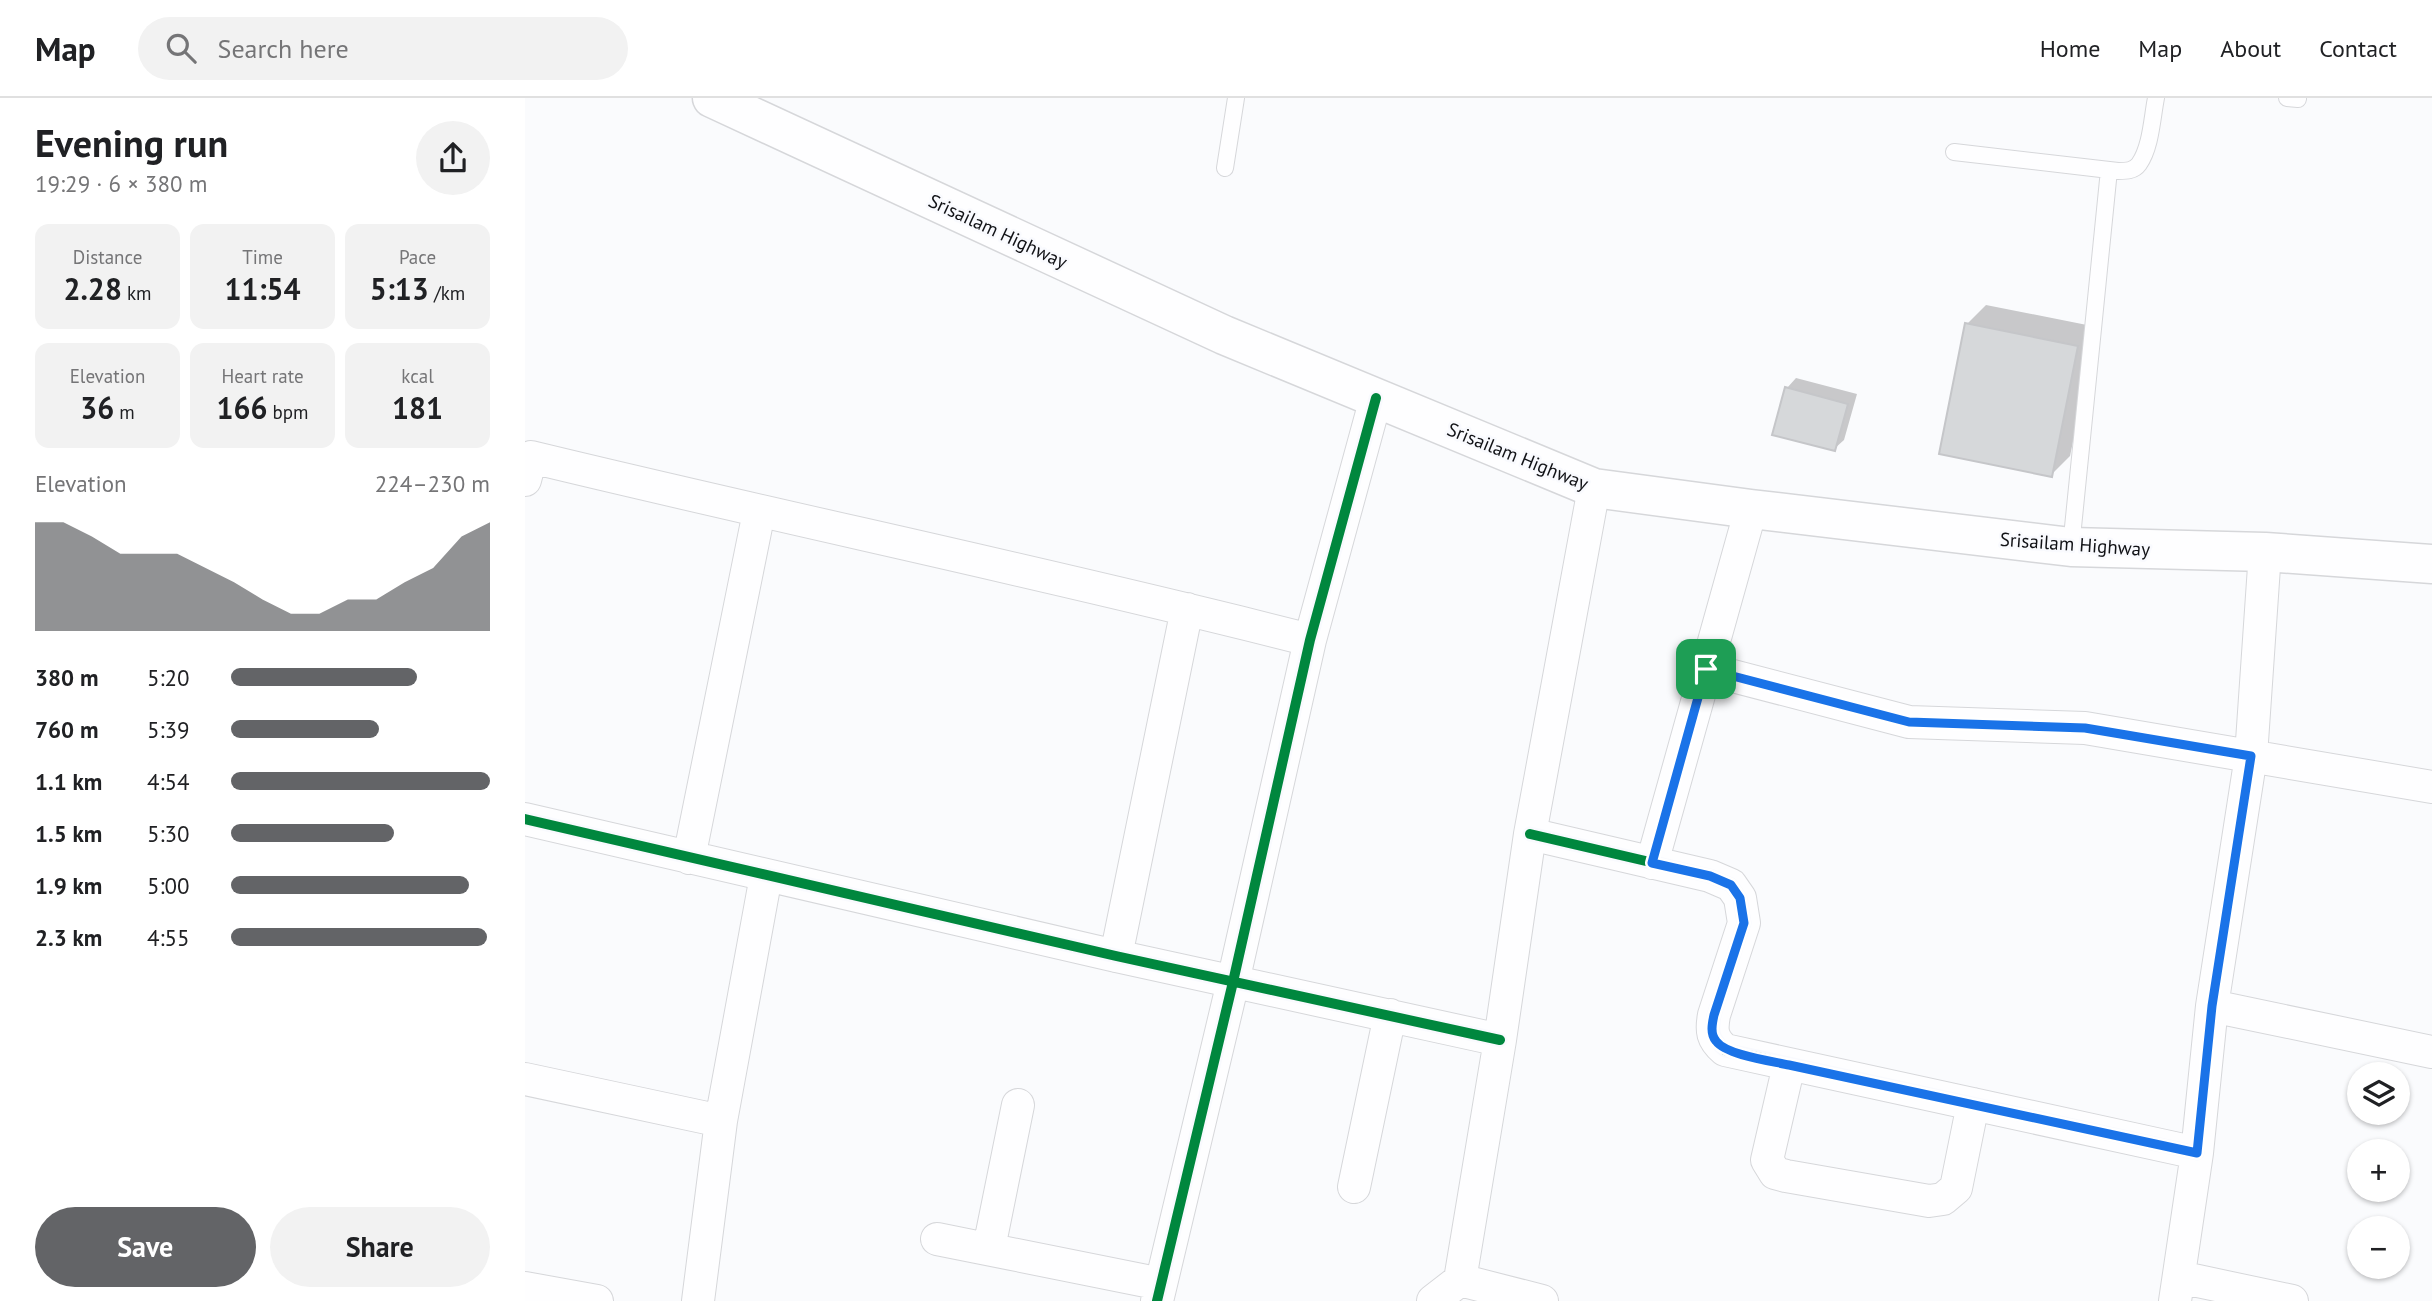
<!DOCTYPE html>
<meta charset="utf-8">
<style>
:root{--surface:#fff;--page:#f2f2f2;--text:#202124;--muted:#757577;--line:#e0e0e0;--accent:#636467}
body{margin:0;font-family:"PT Sans",sans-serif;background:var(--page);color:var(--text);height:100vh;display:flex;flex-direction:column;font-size:26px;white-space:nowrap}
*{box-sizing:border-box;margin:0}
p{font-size:23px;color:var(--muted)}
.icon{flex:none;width:38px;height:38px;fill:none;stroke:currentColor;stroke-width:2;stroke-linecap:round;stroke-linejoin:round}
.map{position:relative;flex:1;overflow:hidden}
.panel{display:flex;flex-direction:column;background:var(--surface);width:525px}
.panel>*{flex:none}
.buttons{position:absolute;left:1822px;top:964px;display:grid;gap:14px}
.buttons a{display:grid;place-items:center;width:63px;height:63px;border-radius:50%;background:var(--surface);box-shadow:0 2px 5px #0004;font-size:35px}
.pin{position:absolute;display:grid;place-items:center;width:60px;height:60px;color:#fff;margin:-30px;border-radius:14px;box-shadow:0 4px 10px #0006}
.round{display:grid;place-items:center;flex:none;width:74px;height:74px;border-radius:37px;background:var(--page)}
.headline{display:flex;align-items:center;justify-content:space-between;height:119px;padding:0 35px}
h1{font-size:38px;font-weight:700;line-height:52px}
.figures{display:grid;grid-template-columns:repeat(3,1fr);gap:10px;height:119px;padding:7px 35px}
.figures div{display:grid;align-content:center;border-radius:14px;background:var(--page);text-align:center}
.figures b{font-size:30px;font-weight:700}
.figures small{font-size:19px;font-weight:400}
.figures p{font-size:19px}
.chart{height:196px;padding:14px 35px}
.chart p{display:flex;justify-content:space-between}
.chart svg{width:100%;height:126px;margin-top:7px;fill:var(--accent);opacity:.7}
.cta{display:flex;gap:14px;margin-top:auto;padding:14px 35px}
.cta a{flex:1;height:80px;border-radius:42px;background:var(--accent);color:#fff;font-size:28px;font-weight:700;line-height:80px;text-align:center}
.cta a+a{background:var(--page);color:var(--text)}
ul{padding:0 35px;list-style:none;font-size:23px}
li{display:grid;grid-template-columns:112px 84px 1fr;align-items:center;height:52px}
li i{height:18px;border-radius:9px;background:var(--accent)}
header{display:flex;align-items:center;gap:42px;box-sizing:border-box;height:98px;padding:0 35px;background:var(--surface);border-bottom:2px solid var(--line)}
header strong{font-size:33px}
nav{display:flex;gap:38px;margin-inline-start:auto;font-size:24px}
.search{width:490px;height:63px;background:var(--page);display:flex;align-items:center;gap:18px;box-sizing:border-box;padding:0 24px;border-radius:38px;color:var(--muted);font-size:26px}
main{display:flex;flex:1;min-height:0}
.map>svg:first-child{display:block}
.shadow{fill:#0003}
.building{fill:#d6d8da;stroke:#c5c6c9;stroke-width:2}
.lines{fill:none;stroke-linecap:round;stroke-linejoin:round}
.lane-casing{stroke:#d6d7da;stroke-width:18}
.street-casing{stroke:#d6d7da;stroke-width:34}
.highway-casing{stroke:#d6d7da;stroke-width:41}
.lane{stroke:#fefeff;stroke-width:16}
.street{stroke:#fefeff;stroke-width:32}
.highway{stroke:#fefeff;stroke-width:38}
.cycleway-casing{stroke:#f9fafe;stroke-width:15}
.cycleway{stroke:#00873e;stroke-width:10}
.route-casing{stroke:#fff;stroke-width:14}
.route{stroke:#1a73e8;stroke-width:9}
.labels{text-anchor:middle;stroke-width:5;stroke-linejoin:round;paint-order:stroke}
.street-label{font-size:19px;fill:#111216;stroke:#f9fafe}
</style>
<header>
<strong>Map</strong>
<div class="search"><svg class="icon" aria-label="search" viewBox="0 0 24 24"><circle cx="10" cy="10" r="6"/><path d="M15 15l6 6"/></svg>Search here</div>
<nav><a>Home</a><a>Map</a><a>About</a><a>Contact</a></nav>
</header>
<main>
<section class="panel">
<div class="headline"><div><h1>Evening run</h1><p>19:29 · 6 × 380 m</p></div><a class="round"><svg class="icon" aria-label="share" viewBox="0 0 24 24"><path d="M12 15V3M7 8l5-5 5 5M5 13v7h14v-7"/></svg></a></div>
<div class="figures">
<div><p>Distance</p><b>2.28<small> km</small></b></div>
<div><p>Time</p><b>11:54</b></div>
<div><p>Pace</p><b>5:13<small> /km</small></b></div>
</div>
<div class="figures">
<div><p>Elevation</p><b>36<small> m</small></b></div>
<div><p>Heart rate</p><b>166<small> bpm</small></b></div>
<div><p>kcal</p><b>181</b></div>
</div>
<div class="chart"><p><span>Elevation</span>224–230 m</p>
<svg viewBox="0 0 160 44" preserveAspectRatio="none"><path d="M0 44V6L10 6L20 11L30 17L40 17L50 17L60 22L70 27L80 33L90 38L100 38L110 33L120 33L130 27L140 22L150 11L160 6V44z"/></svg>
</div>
<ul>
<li><b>380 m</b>5:20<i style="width:72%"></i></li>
<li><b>760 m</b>5:39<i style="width:57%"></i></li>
<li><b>1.1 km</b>4:54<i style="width:100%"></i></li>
<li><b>1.5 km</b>5:30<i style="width:63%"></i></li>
<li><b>1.9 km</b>5:00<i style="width:92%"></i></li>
<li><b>2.3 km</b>4:55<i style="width:99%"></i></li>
</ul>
<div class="cta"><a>Save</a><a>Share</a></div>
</section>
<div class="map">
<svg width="1907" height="1203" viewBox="0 0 1907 1203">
<rect width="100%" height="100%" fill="#fafbfd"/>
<path class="shadow" d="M1461 207 1572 229 1545 358 1526 377 1442 226Z
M1271 280 1332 296 1319 342 1309 351 1262 290Z"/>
<path class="building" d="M1440 225 1553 248 1527 379 1414 356Z
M1260 289 1323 306 1310 353 1247 337Z"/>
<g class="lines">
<defs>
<path id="lane" d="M1762 0 1773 1
M1429 54 1593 73C1601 73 1609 73 1614 66 1626 49 1627 20 1631 0
M700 70 711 0
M1546 449 1584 72"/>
<path id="street" d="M0 382 6 359C265 422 527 476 785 542
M1181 571 1384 624 1560 630 1907 689
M0 721 591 858 975 942
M1005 736 1185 778 1206 787 1215 800 1219 825 1189 917C1186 933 1187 941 1200 952L1672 1055
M164 760 234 414
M1127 765 1226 411
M591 858 662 511
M1687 908 1907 954
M1264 967 1242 1062 1250 1075 1261 1078 1404 1103 1418 1101 1431 1090 1448 1006
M0 981 196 1023
M829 1089 865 917
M412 1141 636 1186
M464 1150 493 1007
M1654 1179 1767 1203
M935 1182 1017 1203
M0 1190 72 1203
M173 1203 196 1023 241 778
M632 1203 708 884 785 542 851 300
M908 1203 935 1182 975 942 1005 736 1069 390
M1650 1203 1672 1055 1687 908 1726 658 1740 454"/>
<path id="highway" d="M187 0 699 237 1069 390 1226 411 1546 449 1740 454 1907 466"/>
</defs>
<use href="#lane" class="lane-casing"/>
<use href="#street" class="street-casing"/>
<use href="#highway" class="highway-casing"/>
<use href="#lane" class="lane"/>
<use href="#street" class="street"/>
<use href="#highway" class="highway"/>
<defs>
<path id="cycleway" d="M0 721 591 858 975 942
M1005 736 1185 778 1206 787 1215 800 1219 825 1189 917C1186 933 1187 941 1200 952L1672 1055
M632 1203 708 884 785 542 851 300"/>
</defs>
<use href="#cycleway" class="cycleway-casing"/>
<use href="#cycleway" class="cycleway"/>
</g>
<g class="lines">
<defs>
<path id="route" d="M1181 571 1384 624 1560 630 1726 658 1687 908 1672 1055 1264 967C1246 963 1201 957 1191 943 1185 936 1187 926 1189 917L1219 825 1215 800 1206 787 1185 778 1127 765Z"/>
</defs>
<use href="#route" class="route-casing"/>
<use href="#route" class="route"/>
</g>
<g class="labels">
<g class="street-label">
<text transform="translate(473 133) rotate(25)" y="7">Srisailam Highway</text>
<text transform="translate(993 358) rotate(22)" y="7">Srisailam Highway</text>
<text transform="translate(1550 446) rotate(4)" y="7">Srisailam Highway</text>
</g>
</g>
</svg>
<div class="buttons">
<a><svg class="icon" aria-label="layers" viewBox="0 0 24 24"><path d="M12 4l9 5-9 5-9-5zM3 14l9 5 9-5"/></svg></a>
<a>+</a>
<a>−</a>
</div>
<div class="pin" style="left:1181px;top:571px;background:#1e9e55"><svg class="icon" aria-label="arrive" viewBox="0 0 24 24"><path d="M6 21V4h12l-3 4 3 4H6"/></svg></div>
</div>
</main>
